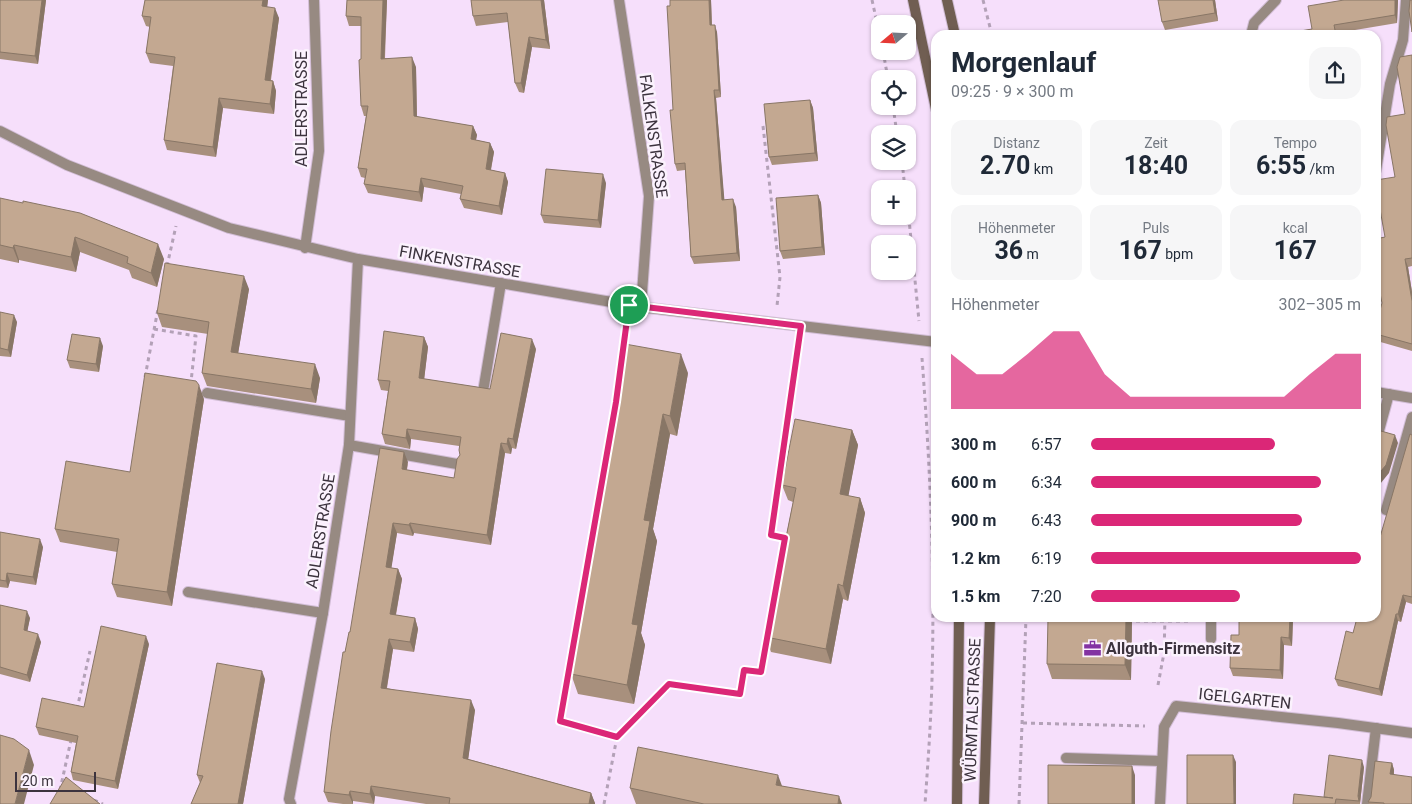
<!DOCTYPE html>
<html lang="de">
<meta charset="utf-8">
<style>
:root{--surface:#fff;--page:#f6f6f7;--text:#1f2937;--muted:#747a83;--accent:#db2777}
body{margin:0;font-family:Roboto,sans-serif;background:var(--page);color:var(--text);height:100vh;display:flex;flex-direction:column;font-size:19px;white-space:nowrap}
*{box-sizing:border-box;margin:0}
p{font-size:16px;color:var(--muted)}
.icon{flex:none;width:28px;height:28px;fill:none;stroke:currentColor;stroke-width:2;stroke-linecap:round;stroke-linejoin:round}
.map{position:relative;flex:1;overflow:hidden}
.details{position:absolute;left:931px;top:30px;width:450px;height:592px;display:flex;flex-direction:column;background:var(--surface);border-radius:15px;box-shadow:0 1px 4px #0004}
.details>*{flex:none}
.needle{width:32px;rotate:251deg}
.buttons{position:absolute;left:871px;top:15px;display:grid;gap:10px}
.buttons a{display:grid;place-items:center;width:45px;height:45px;border-radius:10px;background:var(--surface);box-shadow:0 1px 4px #0004;font-size:25px}
.scale{position:absolute;left:15px;bottom:12px;width:81px;box-sizing:border-box;padding-left:5px;border:2px solid #3c333e;border-top:0;font-size:14px;line-height:18px;white-space:nowrap;color:#3c333e;-webkit-text-stroke:4px #fbf2fd;paint-order:stroke}
.pin{position:absolute;display:grid;place-items:center;width:42px;height:42px;color:#fff;margin:-21px;border:2px solid #fff;border-radius:50%;box-shadow:0 1px 5px #0007}
.round{display:grid;place-items:center;flex:none;width:52px;height:52px;border-radius:15px;background:var(--page)}
.headline{display:flex;align-items:center;justify-content:space-between;height:85px;padding:0 20px}
h1{font-size:28px;font-weight:700;line-height:38px}
.figures{display:grid;grid-template-columns:repeat(3,1fr);gap:8px;height:85px;padding:5px 20px}
.figures div{display:grid;align-content:center;border-radius:12px;background:var(--page);text-align:center}
.figures b{font-size:25px;font-weight:700}
.figures small{font-size:14px;font-weight:400}
.figures p{font-size:14px}
.chart{height:140px;padding:10px 20px}
.chart p{display:flex;justify-content:space-between}
.chart svg{width:100%;height:90px;margin-top:5px;fill:var(--accent);opacity:.7}
ul{padding:0 20px;list-style:none;font-size:16px}
li{display:grid;grid-template-columns:80px 60px 1fr;align-items:center;height:38px}
li i{height:12px;border-radius:6px;background:var(--accent)}
.map>svg:first-child{display:block}
.lines{fill:none;stroke-linecap:round;stroke-linejoin:round}
.lane-casing{stroke:#d1bdd5;stroke-width:12}
.street-casing{stroke:#d1bdd5;stroke-width:12}
.secondary-casing{stroke:#d1bdd5;stroke-width:12}
.path{stroke:#b3a1b7;stroke-width:3;stroke-dasharray:4 4;stroke-linecap:butt}
.lane{stroke:#978a82;stroke-width:10}
.street{stroke:#978a82;stroke-width:10}
.secondary{stroke:#705e52;stroke-width:10}
.wall{fill:#a8907d}
.shaded-wall{fill:#887666}
.building{fill:#c3a891;stroke:#887666}
.route-casing{stroke:#fff;stroke-width:10}
.route{stroke:#db2777;stroke-width:6}
.labels{text-anchor:middle;stroke-width:5;stroke-linejoin:round;paint-order:stroke}
.street-label{font-size:16px;fill:#3c333e;stroke:#fbf2fd}
.poi-label{font-size:16px;font-weight:bold;fill:#3c333e;stroke:#fbf2fd;text-anchor:start}
</style>
<div class="map">
<svg width="1412" height="804" viewBox="0 0 1412 804">
<rect width="100%" height="100%" fill="#f6dffb"/>
<g class="lines">
<defs>
<path id="lane" d="M1376 170 1390 84 1403 40 1406 0
M484 386 501 283
M207 393 350 416
M1377 438 1389 394
M349 445 457 464
M1386 510 1412 417
M188 592 323 613
M1211 639V618
M1066 758 1161 761
M1367 804 1376 728"/>
<path id="street" d="M619 0 649 196 641 307
M1251 35 1254 23 1276 0
M0 131 67 165 229 228 358 259 641 307 936 342
M305 248 319 151 314 0
M1376 392 1412 398
M291 804 289 799 323 613 349 445 358 259
M1160 804 1164 727 1176 706 1338 723 1412 733"/>
<path id="secondary" d="M913 0 936 109
M947 0 955 35
M957 804 959 618
M984 804 990 618"/>
</defs>
<use href="#lane" class="lane-casing"/>
<use href="#street" class="street-casing"/>
<use href="#secondary" class="secondary-casing"/>
<path class="path" d="M872 0 880 36
M983 0 992 35
M883 51 888 79
M893 106 897 134
M763 126 780 277 777 306
M902 161 905 189
M908 209 919 321
M167 266 176 226
M154 329 196 336 191 382
M922 358C930 464 935 572 932 679 931 721 928 762 925 804
M145 377 158 309
M620 377 627 324
M597 511 560 721 617 737
M779 571 785 538 771 535 798 343
M1136 621H1189
M1158 685 1164 653 1165 618
M77 709 90 651
M1023 723 1145 726
M60 790 71 740
M94 800 103 804
M604 804 617 737 669 684 740 694 744 670 761 672 767 636
M1019 804 1026 618"/>
<use href="#lane" class="lane"/>
<use href="#street" class="street"/>
<use href="#secondary" class="secondary"/>
</g>
<path class="wall" d="M0 0H46L38 64 0 59Z
M145 0H268L267 7 279 18 271 80 273 81 276 91 274 114 223 108 216 157 167 150 164 140 173 66 150 63 146 53 150 27 146 26 142 16Z
M347 0H387L385 58 416 67 417 117 473 126 477 135 476 140 490 143 494 152 491 170 505 173 508 182 502 215 464 208 460 199 461 194 424 187 422 202 368 193 364 184 365 178 361 177 358 168 366 116H364L361 106V26H349L346 16Z
M471 0H544L550 49 532 47 524 93 519 92 515 83 508 22 476 26 473 16Z
M670 0H711L712 25 717 32 721 97 716 98 724 200 736 207 740 261 694 264 691 257 685 170 677 171 675 164Z
M1215 0 1218 21 1165 30 1162 22Z
M1344 0H1398L1397 23 1337 33 1312 29Z
M1412 55V266L1408 267 1412 292V351L1377 341 1376 340V324L1382 303 1378 282H1376V239L1385 237 1405 114Z
M810 100 813 108 818 161 772 165 769 157Z
M606 183 601 228 544 223 541 215Z
M818 195 821 203 825 255 783 259 780 251Z
M0 198 164 259 157 287 132 278 129 270 80 252 76 272 19 260V263L0 259Z
M249 289 238 353 320 378 316 403 207 386 202 373 208 334 162 327 157 313Z
M0 312 17 322 11 357 0 356Z
M424 337 428 347 424 379 490 389 536 349 516 449 512 448 511 454 505 453 491 545 414 533 413 536 397 533 391 568 398 569 402 579 396 615 415 618 418 629 414 652 393 649 387 688 475 710 468 759 591 793 595 804H426L375 796 374 804 353 801V804H343L328 802 324 792 345 652 350 632 408 462 407 470 454 478 460 455 459 446 411 439 410 449 385 444 382 434 388 391 381 390 378 380Z
M103 346 99 372 70 368 67 360Z
M688 373 677 436 670 434 653 529 657 541 641 633 645 645 634 704 578 694 571 674 599 521 595 512Z
M204 399 172 606 117 597 112 584 117 552 60 542 55 529 130 472Z
M852 430 858 445 848 496 860 498 865 513 848 601 843 599 831 664 771 652 766 637 793 502 788 500 782 485Z
M1412 435V604L1406 602 1401 622 1398 621 1382 696 1338 686 1335 679 1353 633Z
M0 532 43 547 36 585 10 581 8 588 0 587Z
M0 605 30 618 27 631 41 642 30 682 0 674Z
M1132 618 1131 680 1052 679 1047 664Z
M1293 618 1292 646 1284 645 1283 679 1233 676 1230 668 1239 635Z
M149 644 118 789 73 780 71 772 76 743 39 735 36 727 84 707Z
M265 679 243 804H191L200 783 197 775Z
M1392 763 1394 770V774L1412 804H1369L1368 802Z
M1364 767 1360 804H1293L1324 798Z
M782 786 842 804H636L630 788Z"/>
<path class="shaded-wall" d="M42 0H46L38 64 35 56Z
M263 0H268L266 16 262 6Z
M383 0H387L384 68 381 59Z
M541 0H544L550 49 546 40Z
M709 0H711L712 32 710 25Z
M1213 0H1215L1218 21 1215 13Z
M1395 0H1398L1397 23 1395 15Z
M275 8 279 18 269 90 265 80Z
M715 25 717 32 721 97 719 90Z
M529 37 532 47 524 93 521 83Z
M412 57 416 67 417 125 414 116Z
M273 81 276 91 274 114 270 104Z
M714 90 716 98 725 207 722 200Z
M219 98 223 108 216 157 213 147Z
M810 100 813 108 818 161 815 153Z
M473 126 477 135 474 148 471 139Z
M490 143 494 152 489 179 486 169Z
M505 173 508 182 502 215 499 206Z
M603 174 606 183 601 228 598 220Z
M421 178 424 187 422 202 419 192Z
M818 195 821 203 825 255 822 247Z
M733 199 736 207 740 261 737 253Z
M75 237 80 252 76 272 71 257Z
M158 244 164 259 157 287 151 273Z
M14 245 19 260V263L13 248Z
M1405 259 1408 267 1412 292V301Z
M244 276 249 289 236 366 231 352Z
M14 315 17 322 11 357 8 350Z
M424 337 428 347 423 389 419 378Z
M100 338 103 346 99 372 96 364Z
M532 339 536 349 516 449 513 439Z
M681 354 688 373 677 436 670 416Z
M315 364 320 378 316 403 311 389Z
M199 385 204 399 172 606 167 592Z
M663 414 670 434 653 529 657 541 641 633 645 645 634 704 627 685 632 624 644 520Z
M407 429 411 439 410 449 406 438Z
M852 430 858 445 846 509 840 494Z
M1395 435 1398 443 1389 473 1376 489V477Z
M508 438 512 448 511 454 507 444Z
M501 443 505 453 491 545 487 535Z
M404 452 408 462 405 479 402 469Z
M860 498 865 513 848 601 843 586Z
M393 523 397 533 390 577 386 567Z
M410 523 414 533 413 536 409 525Z
M40 539 43 547 36 585 33 577Z
M398 569 402 579 394 624 390 614Z
M7 573 10 581 8 588 6 581Z
M838 584 843 599 831 664 826 649Z
M1403 595 1406 602 1401 622 1398 614Z
M27 611 30 618 26 638 24 630Z
M1396 614 1398 621 1382 696 1379 689Z
M415 618 418 629 414 652 410 642Z
M1126 618H1132L1131 680 1125 665Z
M1290 618H1293L1292 646 1289 638Z
M38 634 41 642 30 682 27 675Z
M146 636 149 644 118 789 115 781Z
M1281 637 1284 645 1283 679 1280 670Z
M389 639 393 649 385 698 381 688Z
M262 671 265 679 243 804H238Z
M471 700 475 710 467 768 463 758Z
M29 750 34 765 24 804H15Z
M1233 755 1236 762V804H1234Z
M1362 760 1364 767 1360 803 1358 796Z
M1392 763 1394 770 1393 782 1390 774Z
M1132 766 1135 775V804H1132Z
M778 775 785 794 776 785Z
M371 786 375 796 374 804 370 794Z
M350 791 353 801V804L349 795Z
M591 793 595 803V804H589Z
M839 796 842 804H838Z"/>
<path class="building" d="M0 0H42L35 56 0 52Z
M145 0H263L262 6 275 8 265 80 273 81 270 104 219 98 213 147 164 140 175 57 146 53 151 17 142 16Z
M347 0H383L381 59 412 57 414 116 473 126 471 139 490 143 486 169 505 173 499 206 460 199 463 186 421 178 419 192 364 184 367 169 358 168 368 106H361L359 60 361 59V17L346 16Z
M471 0H541L546 40 529 37 521 83H515L507 13 473 16Z
M670 0H709L710 25H715L719 90H714L722 200 733 199 737 253 691 257 685 163 675 164 670 110H673L667 6H670Z
M1158 0H1213L1215 13 1162 22Z
M1344 0H1395V15L1334 25 1336 35H1283V34L1312 29 1308 6Z
M1410 0H1412V32L1409 11Z
M1412 55V258L1405 259 1412 301V344L1376 334V324L1382 303 1376 274V239L1385 237 1376 187V180L1395 177 1386 125 1387 117 1405 114 1397 67 1400 57Z
M810 100 815 153 769 157 764 104Z
M546 169 603 174 598 220 541 215Z
M818 195 822 247 780 251 776 198Z
M0 198 23 203V201L80 213 158 244 151 273 127 263 128 257 75 237 71 257 14 245 13 248 0 245Z
M165 263 244 276 231 352 315 364 311 389 202 373 209 322 157 313Z
M0 312 14 315 8 350 0 348Z
M384 331 424 337 419 378 490 389 501 333 532 339 513 439 508 438 507 444 501 443 487 535 410 523 409 525 393 523 386 567 398 569 390 614 415 618 410 642 389 639 381 688 471 700 463 758 591 793 589 804H449L450 798 371 786 370 794 350 791 349 795 324 792 331 731 343 652H345L349 632H350L380 448 404 452 402 469 454 478 457 459 460 455 459 450 461 437 407 429 406 438 382 434 390 381 378 380Z
M72 334 100 338 96 364 67 360Z
M625 344 681 354 670 416 663 414 644 520 650 521 632 624 638 625 627 685 571 674 600 512H595Z
M145 373 196 381 199 385 167 592 112 584 119 539 55 529 66 461 130 472Z
M795 419 852 430 840 494 860 498 843 586 838 584 826 649 766 637 796 488 782 485Z
M1381 431 1395 435 1386 465 1376 477V436L1378 435Z
M1410 434 1412 435V597L1403 595 1398 614H1396L1379 689 1335 679 1346 631 1353 633 1357 618H1376V551Z
M0 532 40 539 33 577 7 573 6 581 0 580Z
M0 605 27 611 24 630 38 634 27 675 0 667Z
M1048 618H1126L1125 665 1047 664Z
M1239 618H1290L1289 638 1281 637 1280 670 1230 668 1231 635H1239Z
M101 626 146 636 115 781 71 772 78 736 36 727 42 698 84 707Z
M217 663 262 671 238 804H191L203 776 197 775Z
M0 735 14 739 29 750 15 804H0Z
M638 747 778 775 776 785 839 796 838 804H704L630 788Z
M1187 755H1233L1234 804H1187Z
M1329 755 1362 760 1358 796 1359 801 1336 799 1335 804H1293L1294 794 1333 798 1324 797Z
M1375 761 1392 763 1390 774 1412 777V804H1384V803L1368 802 1371 797Z
M1048 765 1132 766V804H1048Z
M66 777 100 804H50Z"/>
<g class="lines">
<defs>
<path id="route" d="M629 305 801 326 771 535 785 538 761 672 744 670 740 694 669 684 617 737 560 721 616 402Z"/>
</defs>
<use href="#route" class="route-casing"/>
<use href="#route" class="route"/>
</g>
<defs>
<symbol id="office-bare" viewBox="-9 -9 18 18"><path d="M-6-3h4V-5.5h4V-3h4V5H-6ZM-1-4.5V-3h2v-1.5ZM-6 0V1H6V0Z" fill="#8332a2" stroke="#fbf2fd" stroke-width="2.5" paint-order="stroke"/></symbol>
</defs>
<g fill-rule="evenodd">
<use href="#office-bare" x="1080" y="636" width="25" height="25"/>
</g>
<g class="labels">
<g class="street-label">
<text transform="translate(301 109) rotate(-90)" y="6">ADLERSTRASSE</text>
<text transform="translate(654 136) rotate(82)" y="6">FALKENSTRASSE</text>
<text transform="translate(460 261) rotate(10)" y="6">FINKENSTRASSE</text>
<text transform="translate(320 531) rotate(-81)" y="6">ADLERSTRASSE</text>
<text transform="translate(1245 698) rotate(6)" y="6">IGELGARTEN</text>
<text transform="translate(972 710) rotate(-88)" y="6">WÜRMTALSTRASSE</text>
</g>
<g class="poi-label">
<text x="1106" y="654">Allguth-Firmensitz</text>
</g>
</g>
</svg>
<div class="buttons">
<a><svg class="needle" viewBox="-14 -14 28 28"><path d="M0-13l5 13h-10z" fill="#e53935"/><path d="M0 13l5-13h-10z" fill="#747a83"/></svg></a>
<a><svg class="icon" aria-label="locate" viewBox="0 0 24 24"><circle cx="12" cy="12" r="6"/><path d="M12 2v4M12 18v4M2 12h4M18 12h4"/></svg></a>
<a><svg class="icon" aria-label="layers" viewBox="0 0 24 24"><path d="M12 4l9 5-9 5-9-5zM3 14l9 5 9-5"/></svg></a>
<a>+</a>
<a>−</a>
</div>
<div class="scale">20 m</div>
<div class="pin" style="left:629px;top:305px;background:#1e9e55"><svg class="icon" aria-label="arrive" viewBox="0 0 24 24"><path d="M6 21V4h12l-3 4 3 4H6"/></svg></div>
<section class="details">
<div class="headline"><div><h1>Morgenlauf</h1><p>09:25 · 9 × 300 m</p></div><a class="round"><svg class="icon" aria-label="share" viewBox="0 0 24 24"><path d="M12 15V3M7 8l5-5 5 5M5 13v7h14v-7"/></svg></a></div>
<div class="figures">
<div><p>Distanz</p><b>2.70<small> km</small></b></div>
<div><p>Zeit</p><b>18:40</b></div>
<div><p>Tempo</p><b>6:55<small> /km</small></b></div>
</div>
<div class="figures">
<div><p>Höhenmeter</p><b>36<small> m</small></b></div>
<div><p>Puls</p><b>167<small> bpm</small></b></div>
<div><p>kcal</p><b>167</b></div>
</div>
<div class="chart"><p><span>Höhenmeter</span>302–305 m</p>
<svg viewBox="0 0 160 44" preserveAspectRatio="none"><path d="M0 44V17L10 27L20 27L30 17L40 6L50 6L60 27L70 38L80 38L90 38L100 38L110 38L120 38L130 38L140 27L150 17L160 17V44z"/></svg>
</div>
<ul>
<li><b>300 m</b>6:57<i style="width:68%"></i></li>
<li><b>600 m</b>6:34<i style="width:85%"></i></li>
<li><b>900 m</b>6:43<i style="width:78%"></i></li>
<li><b>1.2 km</b>6:19<i style="width:100%"></i></li>
<li><b>1.5 km</b>7:20<i style="width:55%"></i></li>
</ul>
</section>
</div>
